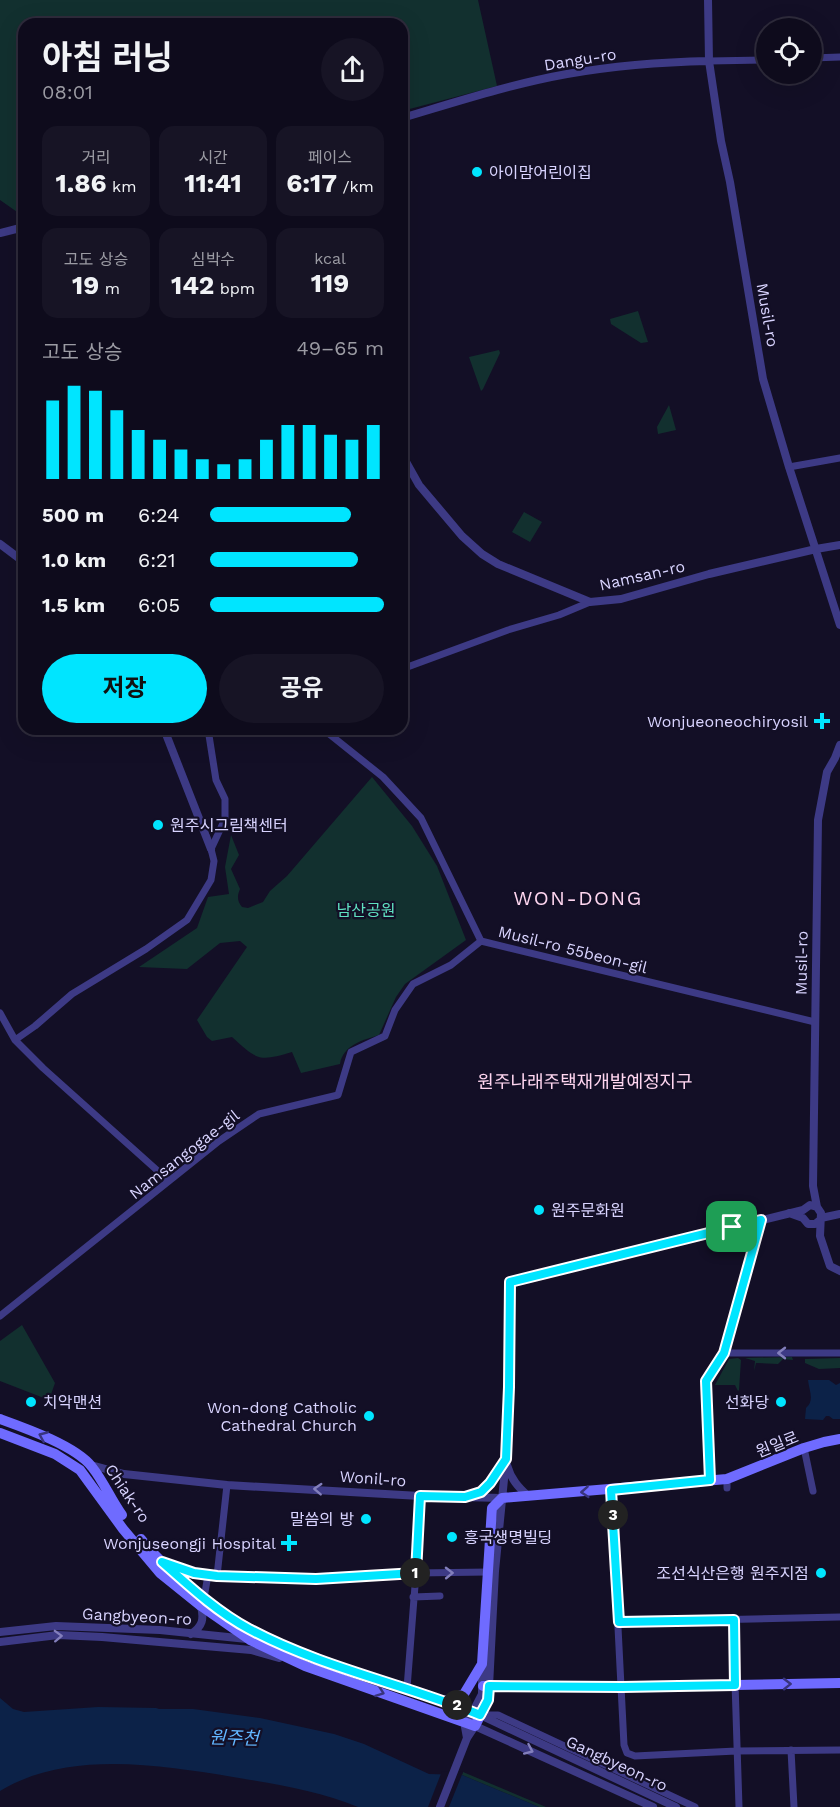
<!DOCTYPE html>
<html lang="ko">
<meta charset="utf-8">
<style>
:root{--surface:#0e0b1c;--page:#171425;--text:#f1f3f6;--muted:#9b9ba3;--line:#2e2b3b;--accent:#00e5ff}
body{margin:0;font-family:"Work Sans","Noto Sans KR",sans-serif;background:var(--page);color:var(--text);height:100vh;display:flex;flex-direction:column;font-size:22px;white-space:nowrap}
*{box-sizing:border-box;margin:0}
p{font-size:20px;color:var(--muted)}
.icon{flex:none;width:33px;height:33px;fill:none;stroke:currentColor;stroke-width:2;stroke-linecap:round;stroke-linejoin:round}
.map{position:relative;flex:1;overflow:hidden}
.drawer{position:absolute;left:18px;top:18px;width:390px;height:717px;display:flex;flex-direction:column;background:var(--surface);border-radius:18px;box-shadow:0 6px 24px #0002,0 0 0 2px var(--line)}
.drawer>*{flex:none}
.fabs{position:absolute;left:756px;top:18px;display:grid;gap:12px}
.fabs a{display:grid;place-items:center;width:66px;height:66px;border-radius:50%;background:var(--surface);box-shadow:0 6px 24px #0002,0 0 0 2px var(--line);font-size:30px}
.pin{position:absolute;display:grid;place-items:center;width:51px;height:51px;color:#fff;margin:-26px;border-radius:12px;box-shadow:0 3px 9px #0006}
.km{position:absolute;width:30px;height:30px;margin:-15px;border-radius:50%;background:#222;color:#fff;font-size:16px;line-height:30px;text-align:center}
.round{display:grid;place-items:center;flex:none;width:63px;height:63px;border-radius:32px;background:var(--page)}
.headline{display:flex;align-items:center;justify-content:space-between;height:102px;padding:0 24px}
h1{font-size:33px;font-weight:700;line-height:45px}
.metrics{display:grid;grid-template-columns:repeat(3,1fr);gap:9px;height:102px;padding:6px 24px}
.metrics div{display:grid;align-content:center;border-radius:15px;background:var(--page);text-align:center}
.metrics b{font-size:26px;font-weight:700}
.metrics small{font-size:16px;font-weight:400}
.metrics p{font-size:16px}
.chart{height:168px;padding:12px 24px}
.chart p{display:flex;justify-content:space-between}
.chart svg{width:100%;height:108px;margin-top:6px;stroke:var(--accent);stroke-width:6}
.cta{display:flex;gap:12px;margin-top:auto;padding:12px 24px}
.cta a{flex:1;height:69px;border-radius:36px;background:var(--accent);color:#111;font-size:24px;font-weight:700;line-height:69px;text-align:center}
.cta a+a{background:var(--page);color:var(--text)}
ul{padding:0 24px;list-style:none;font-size:20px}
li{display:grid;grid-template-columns:96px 72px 1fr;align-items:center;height:45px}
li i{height:15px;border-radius:8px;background:var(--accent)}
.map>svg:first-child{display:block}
.green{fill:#12302f}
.water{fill:#0c2248}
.pier{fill:#130f26}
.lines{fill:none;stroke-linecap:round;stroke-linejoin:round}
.minor{stroke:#3d3a85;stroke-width:7}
.tertiary{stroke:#3d3a85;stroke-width:8}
.secondary{stroke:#6f6bff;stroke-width:10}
.oneway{stroke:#837fbc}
.oneway2{stroke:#38347d}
.route-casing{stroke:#fff;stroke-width:12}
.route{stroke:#00e5ff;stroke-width:8}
.poi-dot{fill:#00e5ff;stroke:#130f26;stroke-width:2}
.labels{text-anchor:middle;stroke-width:4.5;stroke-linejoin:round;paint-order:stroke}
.street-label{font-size:16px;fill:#d9d4ff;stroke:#130f26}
.poi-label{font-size:16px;fill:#d9d4ff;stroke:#130f26;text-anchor:end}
.park-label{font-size:16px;fill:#5fe0c0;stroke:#130f26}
.neighbourhood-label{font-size:18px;fill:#ffd6f0;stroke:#130f26}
.water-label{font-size:18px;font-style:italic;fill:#62b6ff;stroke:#130f26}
.quarter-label{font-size:20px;letter-spacing:1.5px;fill:#ffd6f0;stroke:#130f26}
</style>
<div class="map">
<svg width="840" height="1807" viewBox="0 0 840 1807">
<rect width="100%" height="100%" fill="#130f26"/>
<path class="green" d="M0 0H478L497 86 402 111V24H24V213L20 214 0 200Z
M638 311 648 342 641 343 611 324 610 319Z
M499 350 500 353 483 389 481 391 469 357Z
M669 405 676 430 658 434 657 427Z
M524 512 542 522 530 542 512 532Z
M372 777 412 826 437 866 466 940 405 984 396 997 379 1035C363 1040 343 1045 340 1064L301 1073 292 1052C259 1062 257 1060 232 1037L212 1041 207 1037 197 1020 247 947 240 941 220 943 187 969 139 967 197 928 208 897 229 894 225 867 231 835 239 855 231 869 240 889C237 896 237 901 242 907L248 908 263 902 270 891 287 876Z
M22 1325 55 1383 49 1400 0 1381V1341Z
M792 1357 793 1360 783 1359 778 1364 756 1363 754 1371 755 1361 745 1358Z
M738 1358 741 1360 739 1390 738 1391 735 1385H715L729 1359Z
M840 1358V1368L819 1369 805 1363V1359Z
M463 1772 546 1807H539L462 1775Z"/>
<path class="water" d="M808 1380H829L836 1385 840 1383V1419H833L829 1416H826L823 1420 805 1419 806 1408C815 1401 809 1390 808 1380Z
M0 1698 13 1709 24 1712 98 1707 156 1708 159 1709H193L260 1718 334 1734 364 1744 429 1774 462 1775 539 1807H358C319 1791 276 1784 233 1777 159 1765 68 1750 0 1791Z"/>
<path class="pier" d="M442 1771 463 1772 449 1807H428Z"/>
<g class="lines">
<path class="minor" d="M812 58 840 57
M709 61 766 60
M789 467 840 458
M402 669 508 630 559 615 590 602
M323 729 383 777 421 818 481 941
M481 941 815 1022
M0 1013 15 1040 43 1068 169 1181
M15 1040 35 1026 72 994 146 949 187 920 211 880 214 861 211 849 225 819V799L216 780 208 729
M0 1316 219 1141 259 1114 338 1095 351 1052 385 1036 395 1010 413 984 451 965 481 941
M724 1353H840
M804 1448 813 1491
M727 1479V1488
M710 1481 706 1381 724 1353 741 1295 761 1219
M611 1490 624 1745 627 1753 635 1756 736 1751 840 1750
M167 1564 194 1573 217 1576 316 1579 416 1573 488 1572
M217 1576 227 1485
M413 1597 440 1596
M204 1598 208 1575
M733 1620 739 1807
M619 1622 840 1617
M407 1688 416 1573 420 1496
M481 1715H498L695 1807
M791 1750 794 1807"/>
<path class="tertiary" d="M708 0 709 61 721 141 730 182 763 379 789 467 840 625
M402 118C456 102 511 84 567 74 613 66 662 62 709 61
M0 233 24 227
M402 450 405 460 419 485 462 536 482 554 498 564 590 602 621 599 709 574 816 549 840 545
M0 544 24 562
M164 729 211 849
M840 745 835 758 827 772 818 820 813 1186 817 1207 821 1213 820 1236 830 1266 840 1271
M789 1213 803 1218 808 1224H815L820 1220
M821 1218 840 1214
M91 1465 124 1474 227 1485 420 1496 502 1498
M507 1465C511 1479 518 1487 528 1496
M470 1496C487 1490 495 1477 504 1462
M0 1632 56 1626 160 1630 247 1639
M191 1634C203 1626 204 1619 201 1606
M0 1642 58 1635 102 1637 251 1650 279 1658
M489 1686 495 1571 506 1459 509 1387 510 1282 803 1210 810 1205 817 1207
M480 1715 676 1807
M467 1738 465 1727 482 1694V1664
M440 1807 467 1738 475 1726 653 1807"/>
<path class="secondary" d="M0 1419C25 1428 76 1446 92 1467 104 1482 111 1500 122 1515
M0 1433 55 1454 80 1470 123 1529 160 1573 201 1606 250 1640 305 1666 475 1726 488 1700 489 1686
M141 1539C154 1556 170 1570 187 1584 206 1600 227 1617 250 1629 322 1667 404 1685 480 1715
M483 1686 622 1687 840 1683
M445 1701 464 1694 482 1664 492 1508 502 1498 727 1479 804 1448 824 1442 840 1439"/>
</g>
<defs><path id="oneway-chevron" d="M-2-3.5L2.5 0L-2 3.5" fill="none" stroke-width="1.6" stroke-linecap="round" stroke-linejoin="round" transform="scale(1.5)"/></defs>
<g class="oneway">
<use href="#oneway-chevron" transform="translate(782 1353) rotate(-180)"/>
<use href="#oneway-chevron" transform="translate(318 1489) rotate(-177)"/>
<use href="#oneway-chevron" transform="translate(449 1573) rotate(-1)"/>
<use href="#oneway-chevron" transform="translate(58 1636) rotate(-2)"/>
<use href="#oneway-chevron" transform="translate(529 1750) rotate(24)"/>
</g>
<g class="oneway2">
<use href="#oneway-chevron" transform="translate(43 1436) rotate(-157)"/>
<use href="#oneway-chevron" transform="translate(585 1492) rotate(176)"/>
<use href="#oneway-chevron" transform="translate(787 1684) rotate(-1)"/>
<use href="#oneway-chevron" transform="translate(380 1692) rotate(20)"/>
</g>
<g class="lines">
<defs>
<path id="route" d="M761 1220 724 1353 706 1381 710 1480 611 1490 619 1622 734 1620 735 1685 622 1687 489 1686 488 1700 480 1715C404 1684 322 1668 249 1629 217 1612 189 1586 162 1562L194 1573 217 1576 316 1579 416 1573 420 1496 465 1497 481 1492 490 1483 506 1459 509 1387 510 1282Z"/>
</defs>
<use href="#route" class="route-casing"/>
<use href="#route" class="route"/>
</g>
<g class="poi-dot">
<circle cx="477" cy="172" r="6"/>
<path d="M819 712h6v6h6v6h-6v6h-6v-6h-6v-6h6z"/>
<circle cx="158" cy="825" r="6"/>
<circle cx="539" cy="1210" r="6"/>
<circle cx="31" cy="1402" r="6"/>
<circle cx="781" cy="1402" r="6"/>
<circle cx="369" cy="1416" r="6"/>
<circle cx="366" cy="1519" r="6"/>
<circle cx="452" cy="1537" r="6"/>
<path d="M286 1534h6v6h6v6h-6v6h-6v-6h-6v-6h6z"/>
<circle cx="821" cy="1573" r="6"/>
</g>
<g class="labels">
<g class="street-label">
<text transform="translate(580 59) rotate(-9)" y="6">Dangu-ro</text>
<text transform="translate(768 315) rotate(80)" y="6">Musil-ro</text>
<text transform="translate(642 575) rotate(-13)" y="6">Namsan-ro</text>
<text transform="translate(573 949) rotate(14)" y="6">Musil-ro 55beon-gil</text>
<text transform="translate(801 963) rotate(-89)" y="6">Musil-ro</text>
<text transform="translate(184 1154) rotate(-38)" y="6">Namsangogae-gil</text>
<text transform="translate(777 1444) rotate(-22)" y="6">원일로</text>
<text transform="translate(373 1478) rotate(4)" y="6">Wonil-ro</text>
<text transform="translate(128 1493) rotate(56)" y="6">Chiak-ro</text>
<text transform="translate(137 1616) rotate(3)" y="6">Gangbyeon-ro</text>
<text transform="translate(617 1763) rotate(25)" y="6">Gangbyeon-ro</text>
</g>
<g class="poi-label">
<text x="489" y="178" text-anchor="start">아이맘어린이집</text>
<text x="808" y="727">Wonjueoneochiryosil</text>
<text x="170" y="831" text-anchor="start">원주시그림책센터</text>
<text x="551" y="1216" text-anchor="start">원주문화원</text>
<text x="43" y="1408" text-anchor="start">치악맨션</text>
<text x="769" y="1408">선화당</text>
<text x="357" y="1413">Won-dong Catholic<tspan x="357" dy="18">Cathedral Church</tspan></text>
<text x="354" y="1525">말씀의 방</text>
<text x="464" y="1543" text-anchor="start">흥국생명빌딩</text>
<text x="276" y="1549">Wonjuseongji Hospital</text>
<text x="809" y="1579">조선식산은행 원주지점</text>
</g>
<g class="park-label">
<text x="366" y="916">남산공원</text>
</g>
<g class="neighbourhood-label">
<text x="585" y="1088">원주나래주택재개발예정지구</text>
</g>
<g class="water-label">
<text transform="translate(234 1738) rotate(2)" y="6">원주천</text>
</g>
<g class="quarter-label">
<text x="578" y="905">WON-DONG</text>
</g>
</g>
</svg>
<div class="fabs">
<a><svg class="icon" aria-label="locate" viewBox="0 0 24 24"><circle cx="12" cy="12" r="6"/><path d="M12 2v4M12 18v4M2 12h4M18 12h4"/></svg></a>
</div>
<div class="pin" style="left:732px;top:1227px;background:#1e9e55"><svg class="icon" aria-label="arrive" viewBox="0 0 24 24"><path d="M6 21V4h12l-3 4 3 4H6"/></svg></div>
<b class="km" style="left:415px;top:1573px">1</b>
<b class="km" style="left:457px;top:1705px">2</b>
<b class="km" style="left:613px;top:1515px">3</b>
<section class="drawer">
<div class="headline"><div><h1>아침 러닝</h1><p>08:01</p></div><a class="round"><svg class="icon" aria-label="share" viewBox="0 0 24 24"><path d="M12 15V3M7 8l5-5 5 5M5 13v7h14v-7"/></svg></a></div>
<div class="metrics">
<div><p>거리</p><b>1.86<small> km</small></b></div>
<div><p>시간</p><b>11:41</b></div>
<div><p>페이스</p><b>6:17<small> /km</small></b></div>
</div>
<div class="metrics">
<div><p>고도 상승</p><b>19<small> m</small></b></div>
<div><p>심박수</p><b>142<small> bpm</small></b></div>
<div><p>kcal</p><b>119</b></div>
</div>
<div class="chart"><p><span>고도 상승</span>49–65 m</p>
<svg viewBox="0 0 160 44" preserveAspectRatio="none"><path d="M5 44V12M15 44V6M25 44V8M35 44V16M45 44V24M55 44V28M65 44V32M75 44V36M85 44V38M95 44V36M105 44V28M115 44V22M125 44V22M135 44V26M145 44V28M155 44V22"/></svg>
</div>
<ul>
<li><b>500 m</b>6:24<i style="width:81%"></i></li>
<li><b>1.0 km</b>6:21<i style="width:85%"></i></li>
<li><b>1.5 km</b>6:05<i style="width:100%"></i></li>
</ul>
<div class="cta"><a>저장</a><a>공유</a></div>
</section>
</div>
